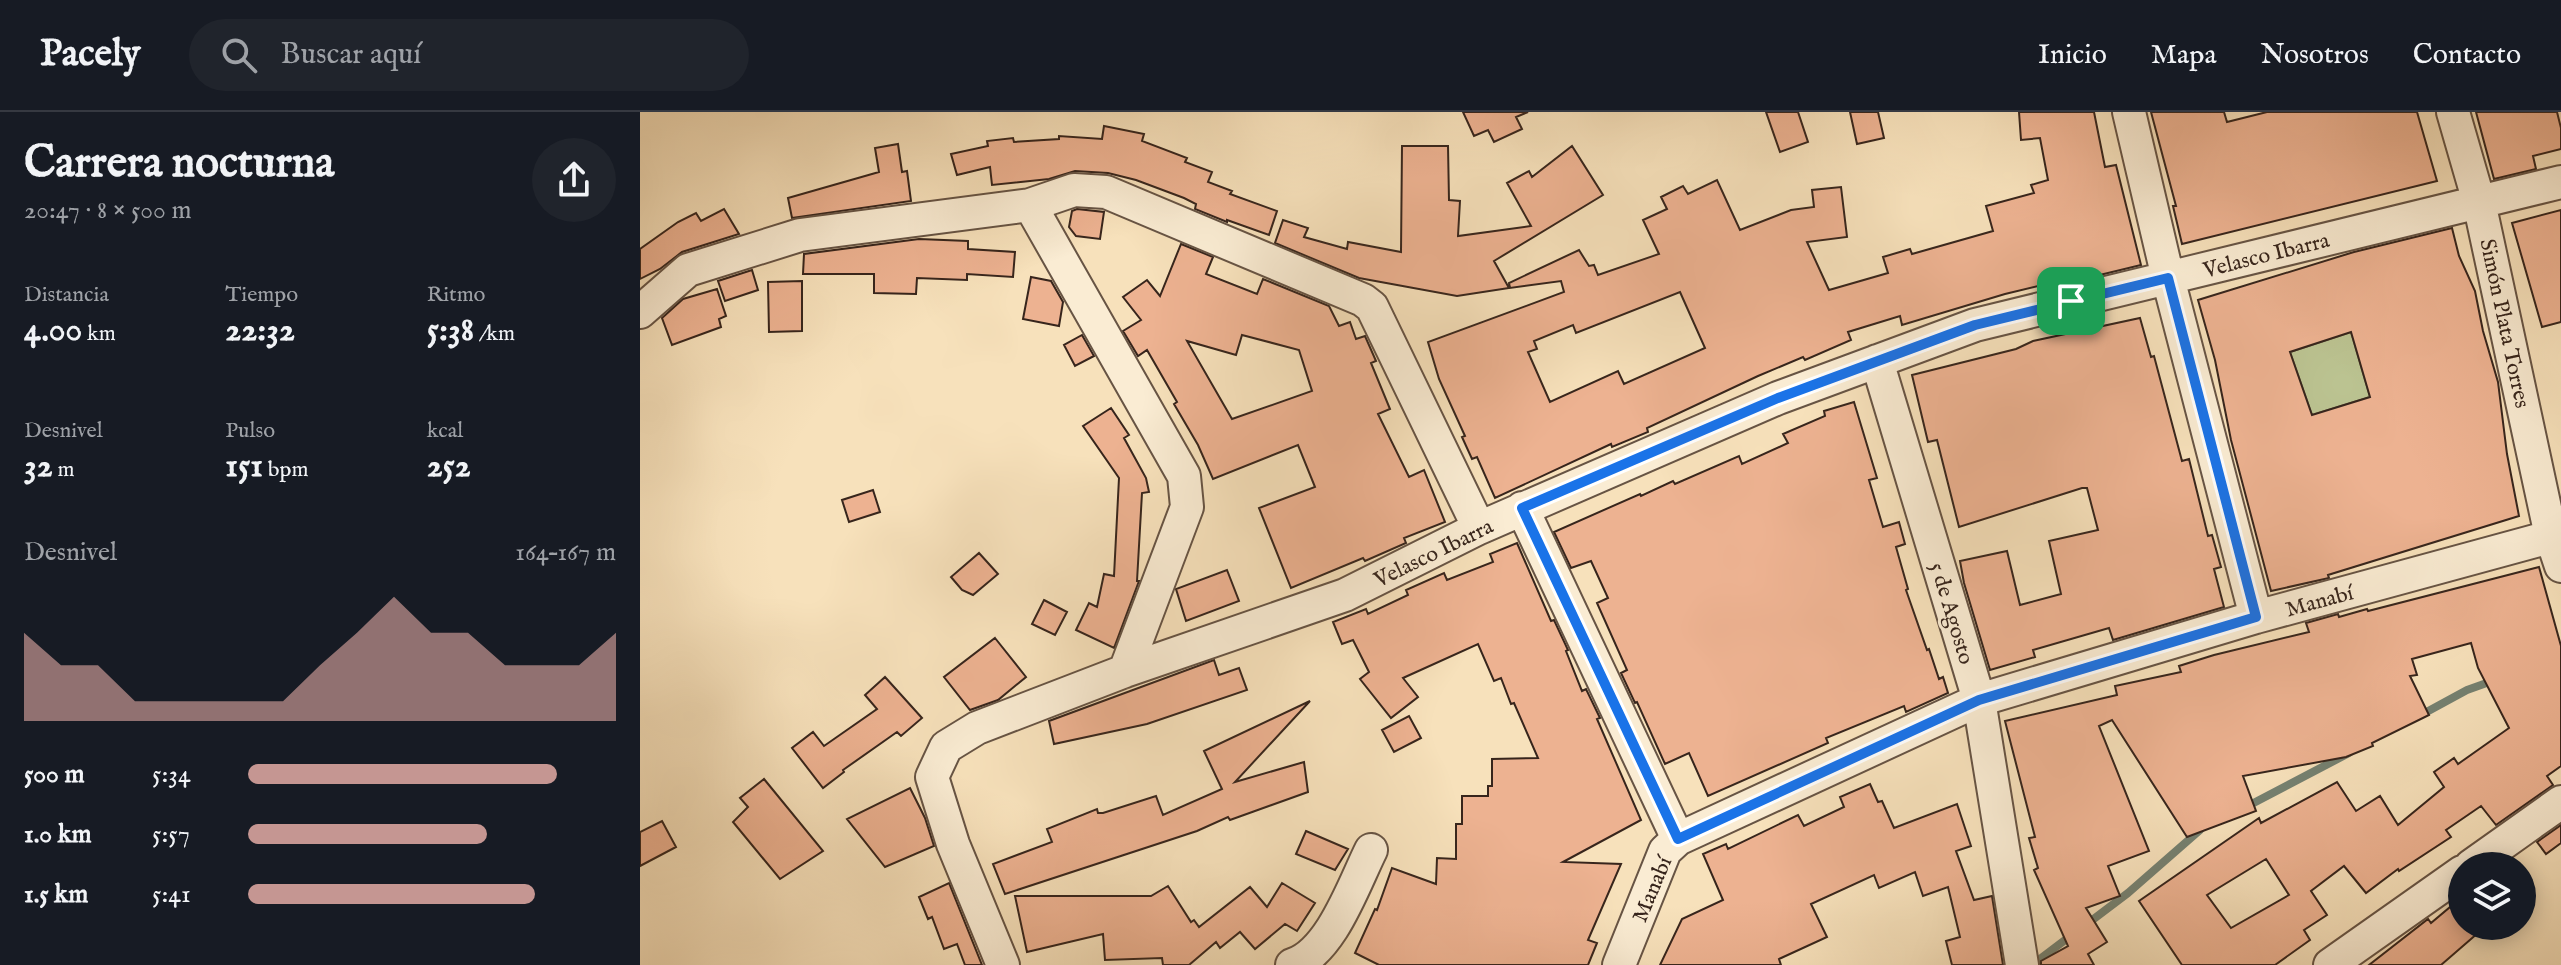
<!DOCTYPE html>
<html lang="es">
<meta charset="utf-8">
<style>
:root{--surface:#171b24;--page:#20242c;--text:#f1f3f6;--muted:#9ea1a6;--line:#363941;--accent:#c59692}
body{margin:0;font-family:"IM FELL English",serif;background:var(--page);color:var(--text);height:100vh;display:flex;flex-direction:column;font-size:30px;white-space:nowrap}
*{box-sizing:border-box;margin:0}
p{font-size:26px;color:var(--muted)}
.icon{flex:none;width:44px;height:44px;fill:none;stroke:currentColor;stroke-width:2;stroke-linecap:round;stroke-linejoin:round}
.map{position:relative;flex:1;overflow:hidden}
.sheet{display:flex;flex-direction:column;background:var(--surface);width:640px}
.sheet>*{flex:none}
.buttons{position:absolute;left:1808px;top:740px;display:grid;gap:16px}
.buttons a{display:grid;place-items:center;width:88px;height:88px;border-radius:50%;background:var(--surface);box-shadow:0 4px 20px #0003;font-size:40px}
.pin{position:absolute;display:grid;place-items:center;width:68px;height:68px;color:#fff;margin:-34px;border-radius:16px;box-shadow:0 4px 12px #0006}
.round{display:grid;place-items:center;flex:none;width:84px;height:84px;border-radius:42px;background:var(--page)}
.headline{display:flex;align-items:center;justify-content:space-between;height:136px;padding:0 24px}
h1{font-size:44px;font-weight:800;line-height:60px}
.metrics{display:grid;grid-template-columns:repeat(3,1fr);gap:12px;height:136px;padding:8px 24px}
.metrics div{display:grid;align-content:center}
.metrics b{font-size:34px;font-weight:800}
.metrics small{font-size:22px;font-weight:400}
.metrics p{font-size:22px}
.chart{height:224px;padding:16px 24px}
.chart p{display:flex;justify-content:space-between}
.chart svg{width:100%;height:144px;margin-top:8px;fill:var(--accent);opacity:.7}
ul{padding:0 24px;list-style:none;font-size:26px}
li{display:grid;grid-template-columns:128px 96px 1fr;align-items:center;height:60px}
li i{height:20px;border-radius:10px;background:var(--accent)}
header{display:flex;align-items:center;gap:48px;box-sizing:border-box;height:112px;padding:0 40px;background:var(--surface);border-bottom:2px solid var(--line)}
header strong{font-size:38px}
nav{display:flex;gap:44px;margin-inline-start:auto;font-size:28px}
.search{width:560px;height:72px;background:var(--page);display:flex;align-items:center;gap:20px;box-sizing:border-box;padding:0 28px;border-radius:44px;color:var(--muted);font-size:30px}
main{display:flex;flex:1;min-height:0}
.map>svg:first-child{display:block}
.green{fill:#bbc391;stroke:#797456;stroke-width:2}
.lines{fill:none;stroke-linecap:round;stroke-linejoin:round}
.stream{stroke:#758171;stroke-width:8}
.building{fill:#edb291;stroke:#37251c;stroke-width:2;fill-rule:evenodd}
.minor-casing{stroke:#675444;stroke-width:36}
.minor{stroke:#faecd3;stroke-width:32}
.route-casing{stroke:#fff;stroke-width:16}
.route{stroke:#1a73e8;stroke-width:10}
.labels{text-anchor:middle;stroke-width:6;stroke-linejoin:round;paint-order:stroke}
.street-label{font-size:22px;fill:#37251c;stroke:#faecd3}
</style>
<header>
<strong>Pacely</strong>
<div class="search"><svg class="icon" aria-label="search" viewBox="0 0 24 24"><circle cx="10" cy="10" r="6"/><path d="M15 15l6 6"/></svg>Buscar aquí</div>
<nav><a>Inicio</a><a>Mapa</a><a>Nosotros</a><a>Contacto</a></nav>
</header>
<main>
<section class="sheet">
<div class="headline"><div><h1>Carrera nocturna</h1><p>20:47 · 8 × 500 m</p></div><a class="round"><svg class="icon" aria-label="share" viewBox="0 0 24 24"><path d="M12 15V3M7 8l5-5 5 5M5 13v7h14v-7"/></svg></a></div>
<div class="metrics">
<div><p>Distancia</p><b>4.00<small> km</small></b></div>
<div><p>Tiempo</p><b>22:32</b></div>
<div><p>Ritmo</p><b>5:38<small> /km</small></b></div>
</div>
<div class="metrics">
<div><p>Desnivel</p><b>32<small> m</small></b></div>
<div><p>Pulso</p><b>151<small> bpm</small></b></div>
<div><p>kcal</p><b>252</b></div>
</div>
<div class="chart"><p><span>Desnivel</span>164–167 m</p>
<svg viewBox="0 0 160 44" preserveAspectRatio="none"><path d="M0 44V17L10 27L20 27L30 38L40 38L50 38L60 38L70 38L80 27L90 17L100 6L110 17L120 17L130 27L140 27L150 27L160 17V44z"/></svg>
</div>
<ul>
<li><b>500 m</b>5:34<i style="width:84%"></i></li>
<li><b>1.0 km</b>5:57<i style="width:65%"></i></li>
<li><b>1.5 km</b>5:41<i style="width:78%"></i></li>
</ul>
</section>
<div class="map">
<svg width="1921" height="853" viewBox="0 0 1921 853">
<rect width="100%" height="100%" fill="#f7e1bb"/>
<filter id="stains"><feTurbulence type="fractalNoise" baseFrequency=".0025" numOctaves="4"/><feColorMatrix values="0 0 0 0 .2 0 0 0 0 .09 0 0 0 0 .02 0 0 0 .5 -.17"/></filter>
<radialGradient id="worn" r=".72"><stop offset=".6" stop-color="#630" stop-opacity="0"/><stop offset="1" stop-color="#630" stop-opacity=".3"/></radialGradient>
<path class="green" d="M1711 220 1730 285 1672 303 1650 240Z"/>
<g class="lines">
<path class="stream" d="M1781 603 1827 578 1855 568
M1604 696 1709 641
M1447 812 1488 781 1560 718
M1392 853 1433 822"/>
</g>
<path class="building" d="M823 0H888L876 5 882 17 854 30 848 18 834 24Z
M1126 0H1158L1168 30 1140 40Z
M1210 0H1238L1244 26 1217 32Z
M1379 0H1454L1465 55 1476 53 1501 153 1435 169 1428 170 1427 167 1365 182 1262 213 1260 204 1208 220 1211 228 1165 248 1163 245 1118 264 1007 316 1008 320 972 335 971 332 855 386 837 345 832 347 822 325 825 324 799 267 788 230 924 180 921 169 870 176 869 171 939 138 949 154 954 153 958 163 1019 142 1003 108 1027 97 1021 85 1043 74 1048 82 1077 68 1100 118 1151 98 1174 95 1172 78 1201 75 1207 125 1167 130 1189 178 1248 161 1243 145 1270 137 1272 142 1353 119 1346 94 1394 81 1391 73 1408 68 1400 26 1381 28ZM1040 180 1065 236 984 272 978 259 910 290 888 240 897 237 894 229 933 213 936 221Z
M1511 0H1584L1587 10 1627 0H1777L1797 69 1542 132 1533 94H1536Z
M1836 0H1917L1921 16V37L1893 44 1896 57 1854 67Z
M464 14 504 22 502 29 547 46 545 50 572 60 568 70 592 79 590 82 637 99 629 123 587 108V110L555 97 556 92 544 86 496 68 468 61 435 59 409 67 352 73 350 55 317 63 311 42 348 34 347 29 373 26 374 30 419 27V24L462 27Z
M258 32 262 60 267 59 271 89 152 106 148 86 239 60 235 36Z
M762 34H808L809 88 820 89 818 124 891 114 867 71 889 59 892 65 932 34 963 83 854 149 869 176 817 184 719 166 635 131 643 108 668 116 664 125 707 137 708 130 761 140Z
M84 97 99 122 42 140 20 157 0 167V137L38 110 56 101 61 109Z
M437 97 464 100 460 127 436 124 429 115 432 99Z
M1921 98V210L1902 215 1872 111Z
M1812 116 1819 144 1835 179 1843 219 1858 270 1867 342 1879 404 1688 463 1689 466 1631 479 1591 328 1575 248 1558 188 1714 140ZM1711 220 1730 285 1672 303 1650 240Z
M279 127 328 129V137L375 140 373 165 327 162V168L277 166 276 182 234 181V162H163L164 142Z
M541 132 573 145 566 162 617 182 623 167 689 194 699 214 710 210 716 227 725 224 736 249 731 251 750 297 738 302 769 365 784 358 805 410 764 426 766 431 725 449 723 446 651 476 619 396 675 375 658 333 573 367 558 333 534 292 537 290 507 238 498 244 483 219 501 208 483 185 507 168 520 184ZM602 223 659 238 672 279 592 307 547 229 596 243Z
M112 158 118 178 85 189 78 169Z
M391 165 411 169 423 190 419 214 383 207Z
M162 169V219L129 220 128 170Z
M77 177 86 204 79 207 81 215 32 233 22 206 43 187Z
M1500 206 1511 245 1514 244 1542 349 1549 347 1568 424 1572 423 1581 455 1574 457 1584 495 1473 528 1469 516 1393 538 1395 545 1350 558 1324 471 1320 449 1367 439 1380 493 1421 482 1409 429 1458 418 1447 376H1442L1319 415 1297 328 1288 330 1272 263 1376 237 1393 229Z
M442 223 454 244 435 254 424 233Z
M1214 290 1237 366 1229 368 1243 415 1259 410 1265 432 1256 435 1268 477 1266 478 1287 538 1289 537 1299 567 1303 565 1308 581 1266 600 1264 594 1186 626 1188 631 1068 684 1049 641 1025 652 997 590 995 591 981 561 987 558 957 491 968 486 951 449 931 456 914 420 1000 382 1001 384 1033 369 1035 372 1099 344 1102 352 1148 331 1143 322 1185 304 1184 299Z
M471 296 489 323 484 326 506 366 509 380 502 381 497 469H499L474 536 436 518 449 491 457 495 464 462 474 464 479 366 443 314Z
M233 378 240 400 209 410 202 388Z
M877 431 911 509 914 508 928 538 926 539 942 579 946 577 960 606 957 607 1001 708 923 750 981 752 948 828 957 831 948 853H739L715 841 735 797 737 798 752 756 796 772 797 746 816 747V712H822V684H848V674H852V647L898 646 874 591 871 592 861 566 854 569 838 532 763 566 778 585 751 606 720 567 729 560 713 528 702 532 693 510 726 497 728 502 768 483 766 478 804 461 807 468 853 450 850 442Z
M339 441 358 462 333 483 322 478 311 465Z
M1899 455 1921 534V654L1907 664 1913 673 1856 713 1841 694 1806 718 1811 725 1759 759 1758 757 1726 781 1704 754 1671 779 1687 803 1664 818 1670 828 1635 853H1542L1499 789 1619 706 1621 711 1697 670 1716 699 1740 684 1758 713 1804 675 1794 660 1814 646 1818 652 1869 616 1838 556 1831 531 1772 547 1777 563 1770 564 1789 603 1732 631 1733 634 1706 645 1603 664 1616 699 1547 725 1472 608 1459 614 1509 739 1468 754 1480 784 1446 796 1467 830 1448 842 1454 853H1401V849L1428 834 1394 758 1398 756 1389 726 1395 725 1365 609 1477 583 1475 574 1541 560 1539 554 1574 543 1669 520 1666 511 1698 502 1699 505 1727 497 1728 499ZM1626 747 1649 783 1591 816 1567 783Z
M587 458 599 489 546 509 536 477Z
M404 488 427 500 415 523 392 512Z
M355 526 386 565 358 588 330 598 304 565Z
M574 548 579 563 599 556 607 578 507 612 414 632 409 609Z
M245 565 282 606 261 624 257 620 203 658 204 660 183 676 152 636 173 620 184 634 237 597 225 583Z
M670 589 595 670 664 650 668 680 590 708 588 705 557 719 365 782 353 752 412 730 407 717 457 697 458 701H463L516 684 523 703 582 677 564 639Z
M769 604 781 626 754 640 742 618Z
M124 667 183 739 140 767 93 710 108 695 100 686Z
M1230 672 1238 690 1242 689 1254 716 1317 692 1331 734 1316 739 1334 788 1352 784 1363 853H1312L1306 829 1320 825 1308 775 1283 784 1275 760 1239 776 1234 763 1171 792 1187 825 1139 847 1141 853H1020L1042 807 1083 788 1063 742 1086 732 1088 737 1158 703 1164 714 1204 695 1200 685Z
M270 676 285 706 294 734 245 755 207 707Z
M22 709 36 735 0 754V720Z
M1921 713V731L1906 742 1897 730Z
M666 719 708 737 695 758 656 742Z
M309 771 342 853H325L317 832 304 837 292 805 288 807 279 785Z
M642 771 675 791 657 819 645 812 615 837 600 820 580 836 576 830 549 853H523L522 846 465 848 463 822 387 840 375 784H511L528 774 551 810 554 808 559 815 610 775 627 795Z
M1822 785V814H1846L1801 853H1729L1788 807 1791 811Z"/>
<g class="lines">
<defs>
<path id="minor" d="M1489 0 1528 166 1616 505
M1813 0 1839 90 1911 424 1921 454
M390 93 544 364 547 395 485 559
M0 200 48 158 160 123 390 93 434 78 466 80 723 188 732 195 839 416
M1237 249 1339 588 1382 853
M882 396 1038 727
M1831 754 1921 690
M363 853 313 732 292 665 306 635 337 616 485 559 705 483 839 416 1138 286 1335 213 1921 70
M652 853C691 841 714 772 731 738
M979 853 1025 739 1038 727 1339 588 1616 505 1921 422
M1690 853 1822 760"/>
</defs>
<use href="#minor" class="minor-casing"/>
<use href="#minor" class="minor"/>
</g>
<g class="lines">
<defs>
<path id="route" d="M1528 166 1616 505 1339 588 1038 727 882 396 1138 286 1335 213Z"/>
</defs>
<use href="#route" class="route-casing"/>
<use href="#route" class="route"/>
</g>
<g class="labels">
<g class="street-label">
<text transform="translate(1626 142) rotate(-14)" y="8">Velasco Ibarra</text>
<text transform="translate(1866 211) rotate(78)" y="8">Simón Plata Torres</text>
<text transform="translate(793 440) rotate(-26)" y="8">Velasco Ibarra</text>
<text transform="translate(1679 488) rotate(-15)" y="8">Manabí</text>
<text transform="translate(1313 501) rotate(73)" y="8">5 de Agosto</text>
<text transform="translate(1011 777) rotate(-67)" y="8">Manabí</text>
</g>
</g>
<rect width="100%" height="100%" filter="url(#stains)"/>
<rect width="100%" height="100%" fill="url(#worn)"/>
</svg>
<div class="buttons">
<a><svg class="icon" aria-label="layers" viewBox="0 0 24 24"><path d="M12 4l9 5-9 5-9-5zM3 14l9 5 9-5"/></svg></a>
</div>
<div class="pin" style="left:1431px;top:189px;background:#1e9e55"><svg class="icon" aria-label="arrive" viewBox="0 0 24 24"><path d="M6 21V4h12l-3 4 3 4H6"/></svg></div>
</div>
</main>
